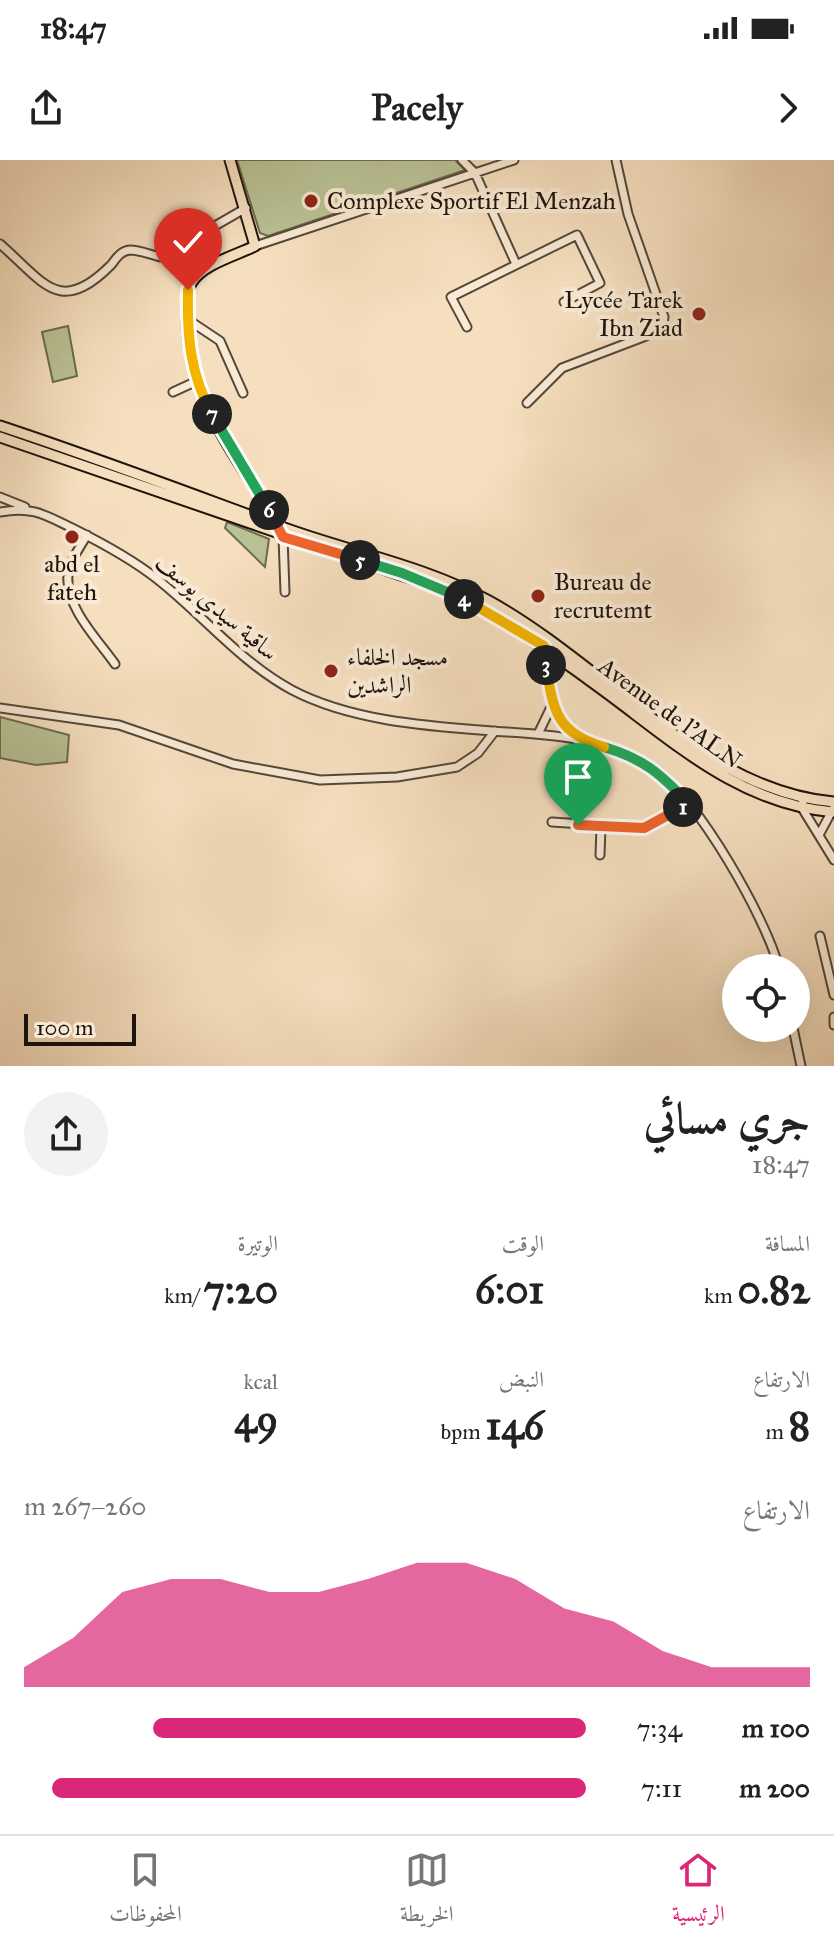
<!DOCTYPE html>
<html lang="ar">
<meta charset="utf-8">
<style>
:root{--surface:#fff;--page:#f2f2f2;--text:#222;--muted:#767676;--line:#e0e0e0;--accent:#db2777}
body{margin:0;font-family:"IM FELL Great Primer",Amiri,serif;background:var(--page);color:var(--text);direction:rtl;height:100vh;display:flex;flex-direction:column;font-size:30px;white-space:nowrap}
*{box-sizing:border-box;margin:0}
p{font-size:26px;color:var(--muted)}
.icon{flex:none;width:44px;height:44px;fill:none;stroke:currentColor;stroke-width:2;stroke-linecap:round;stroke-linejoin:round}
.map{position:relative;height:906px;overflow:hidden;direction:ltr}
.sheet{display:flex;flex-direction:column;background:var(--surface);flex:1}
.sheet>*{flex:none}
.fabs{position:absolute;left:722px;top:794px;display:grid;gap:16px}
.fabs a{display:grid;place-items:center;width:88px;height:88px;border-radius:50%;background:var(--surface);box-shadow:0 8px 32px #0002;font-size:40px}
.scale{position:absolute;left:24px;bottom:20px;width:112px;box-sizing:border-box;padding-left:8px;border:4px solid #1e140c;border-top:0;font-size:22px;line-height:28px;white-space:nowrap;color:#1e140c;-webkit-text-stroke:6px #f9ead5;paint-order:stroke}
.pin{position:absolute;display:grid;place-items:center;width:68px;height:68px;color:#fff;margin:-82px -34px;border-radius:50% 50% 50% 0;rotate:-45deg;box-shadow:0 0 8px #0007}
.pin .icon{rotate:45deg}
.km{position:absolute;width:40px;height:40px;margin:-20px;border-radius:50%;background:#222;color:#fff;font-size:22px;line-height:40px;text-align:center}
.round{display:grid;place-items:center;flex:none;width:84px;height:84px;border-radius:42px;background:var(--page)}
.head{display:flex;align-items:center;justify-content:space-between;height:136px;padding:0 24px}
h1{font-size:44px;font-weight:700;line-height:60px}
.stats{display:grid;grid-template-columns:repeat(3,1fr);gap:12px;height:136px;padding:8px 24px}
.stats div{display:grid;align-content:center}
.stats b{font-size:40px;font-weight:700}
.stats small{font-size:22px;font-weight:400}
.stats p{font-size:22px}
.chart{height:224px;padding:16px 24px}
.chart p{display:flex;justify-content:space-between}
.chart svg{width:100%;height:144px;margin-top:8px;fill:var(--accent);opacity:.7}
ul{padding:0 24px;list-style:none;font-size:26px}
li{display:grid;grid-template-columns:128px 96px 1fr;align-items:center;height:60px}
li i{height:20px;border-radius:10px;background:var(--accent)}
.status{display:flex;justify-content:space-between;align-items:center;height:56px;padding:0 40px;background:var(--surface);direction:ltr}
.status svg{height:22px;fill:currentColor}
header{display:flex;justify-content:space-between;align-items:center;height:104px;padding:0 24px;background:var(--surface);font-size:36px;font-weight:700}
.tab-bar{display:flex;justify-content:space-around;align-items:center;height:112px;border-top:2px solid var(--line);background:var(--surface);font-size:22px;color:var(--muted)}
.tab-bar a{display:grid;justify-items:center;gap:4px}
.tab-bar .on{color:var(--accent)}
.map>svg:first-child{display:block}
.green{fill:#b9c295;stroke:#6c6b50;stroke-width:2}
.lines{fill:none;stroke-linecap:round;stroke-linejoin:round}
.minor-casing{stroke:#544739;stroke-width:11}
.major-casing{stroke:#1e140c;stroke-width:13}
.minor{stroke:#f9ead5;stroke-width:7}
.major{stroke:#f6dfbf;stroke-width:9}
.split-1-casing{stroke:#fff;stroke-width:16}
.split-2-casing{stroke:#fff;stroke-width:16}
.split-3-casing{stroke:#fff;stroke-width:16}
.split-4-casing{stroke:#fff;stroke-width:16}
.split-5-casing{stroke:#fff;stroke-width:16}
.split-6-casing{stroke:#fff;stroke-width:16}
.split-7-casing{stroke:#fff;stroke-width:16}
.split-8-casing{stroke:#fff;stroke-width:16}
.split-1{stroke:#f0652b;stroke-width:10}
.split-2{stroke:#22a559;stroke-width:10}
.split-3{stroke:#f5b400;stroke-width:10}
.split-4{stroke:#f5b400;stroke-width:10}
.split-5{stroke:#22a559;stroke-width:10}
.split-6{stroke:#f0652b;stroke-width:10}
.split-7{stroke:#22a559;stroke-width:10}
.split-8{stroke:#f5b400;stroke-width:10}
.poi-dot{fill:#8f2418;stroke:#f9ead5;stroke-width:3}
.labels{text-anchor:middle;stroke-width:8;stroke-linejoin:round;paint-order:stroke}
.poi-label{font-size:24px;fill:#1e140c;stroke:#f9ead5;text-anchor:start}
.street-label{font-size:24px;fill:#1e140c;stroke:#f9ead5}
</style>
<div class="status"><b>18:47</b><svg viewBox="0 0 49 12"><path d="M0 12V9h3v3zM5 12V6h3v6zM10 12V3h3v9zM15 12V0h3v12zM26 1h20v11H26zM47 4h2v5h-2z"/></svg></div>
<header><svg class="icon" aria-label="forward" viewBox="0 0 24 24"><path d="M9 5l7 7-7 7"/></svg>Pacely<svg class="icon" aria-label="share" viewBox="0 0 24 24"><path d="M12 15V3M7 8l5-5 5 5M5 13v7h14v-7"/></svg></header>
<div class="map">
<svg width="834" height="906" viewBox="0 0 834 906">
<rect width="100%" height="100%" fill="#f6dfbf"/>
<filter id="stains"><feTurbulence type="fractalNoise" baseFrequency=".0025" numOctaves="4"/><feColorMatrix values="0 0 0 0 .2 0 0 0 0 .09 0 0 0 0 .02 0 0 0 .5 -.17"/></filter>
<radialGradient id="worn" r=".72"><stop offset=".6" stop-color="#630" stop-opacity="0"/><stop offset="1" stop-color="#630" stop-opacity=".3"/></radialGradient>
<path class="green" d="M237 0H455L465 10 268 76 260 73Z
M68 166 77 216 53 222 42 172Z
M227 362 269 379 265 407 225 368Z
M0 557 69 575 67 602 36 605 0 598Z"/>
<g class="lines">
<defs>
<path id="minor" d="M462 0 475 13 516 104
M0 84C44 122 59 157 111 105 116 99 120 91 130 90 140 90 151 95 161 97L246 48
M255 86 514 0
M187 159 220 181 243 233
M467 167 451 137 577 75 600 123 564 142
M173 232 197 221
M527 243 562 208 646 176 663 164 664 157 628 54 616 0
M0 337 25 347
M0 352C33 346 45 355 74 369 102 383 132 399 157 419 203 455 239 501 292 530 351 561 427 566 492 571 548 575 607 576 655 609 698 639 766 758 779 808
M87 375C80 387 69 402 68 416 65 447 99 481 115 504
M283 377 285 432
M552 545 576 579
M0 548 119 565 233 604 320 620 397 617 457 607 478 593 495 571
M539 572 552 545 544 487
M803 639 802 648 834 700
M552 662 644 668 689 644
M819 675 833 649
M600 695 601 667
M820 776 834 835
M834 857V865
M793 868 801 906"/>
<path id="major" d="M230 0 255 86C237 95 203 104 192 122 185 132 188 146 187 158 186 236 240 303 280 366
M0 266C94 297 186 332 279 366 349 392 423 405 489 441 601 502 705 632 834 642
M0 277 439 428C497 455 549 490 600 528 674 582 739 644 834 652"/>
</defs>
<use href="#minor" class="minor-casing"/>
<use href="#major" class="major-casing"/>
<use href="#minor" class="minor"/>
<use href="#major" class="major"/>
</g>
<g class="lines">
<defs>
<path id="split-1" d="M578 665 644 668 683 647"/>
<path id="split-2" d="M604 587C644 599 661 614 689 644L683 647"/>
<path id="split-3" d="M546 505C553 550 556 573 604 587"/>
<path id="split-4" d="M464 439 544 486 546 505"/>
<path id="split-5" d="M360 400 402 413 464 439"/>
<path id="split-6" d="M269 350 283 377 360 400"/>
<path id="split-7" d="M212 254 269 350"/>
<path id="split-8" d="M188 130C187 176 190 214 212 254"/>
</defs>
<use href="#split-1" class="split-1-casing"/>
<use href="#split-2" class="split-2-casing"/>
<use href="#split-3" class="split-3-casing"/>
<use href="#split-4" class="split-4-casing"/>
<use href="#split-5" class="split-5-casing"/>
<use href="#split-6" class="split-6-casing"/>
<use href="#split-7" class="split-7-casing"/>
<use href="#split-8" class="split-8-casing"/>
<use href="#split-1" class="split-1"/>
<use href="#split-2" class="split-2"/>
<use href="#split-3" class="split-3"/>
<use href="#split-4" class="split-4"/>
<use href="#split-5" class="split-5"/>
<use href="#split-6" class="split-6"/>
<use href="#split-7" class="split-7"/>
<use href="#split-8" class="split-8"/>
</g>
<g class="poi-dot">
<circle cx="311" cy="41" r="8"/>
<circle cx="699" cy="154" r="8"/>
<circle cx="72" cy="377" r="8"/>
<circle cx="538" cy="436" r="8"/>
<circle cx="331" cy="511" r="8"/>
</g>
<g class="labels">
<g class="poi-label">
<text x="327" y="49">Complexe Sportif El Menzah</text>
<text x="683" y="148" text-anchor="end">Lycée Tarek<tspan x="683" dy="28">Ibn Ziad</tspan></text>
<text x="72" y="412" text-anchor="middle">abd el<tspan x="72" dy="28">fateh</tspan></text>
<text x="554" y="430">Bureau de<tspan x="554" dy="28">recrutemt</tspan></text>
<text x="347" y="505">مسجد الخلفاء<tspan x="347" dy="28">الراشدين</tspan></text>
</g>
<g class="street-label">
<text transform="translate(217 447) rotate(40)" y="8">ساقية سيدي يوسف</text>
<text transform="translate(670 553) rotate(36)" y="8">Avenue de l'ALN</text>
</g>
</g>
<rect width="100%" height="100%" filter="url(#stains)"/>
<rect width="100%" height="100%" fill="url(#worn)"/>
</svg>
<div class="fabs">
<a><svg class="icon" aria-label="locate" viewBox="0 0 24 24"><circle cx="12" cy="12" r="6"/><path d="M12 2v4M12 18v4M2 12h4M18 12h4"/></svg></a>
</div>
<div class="scale">100 m</div>
<div class="pin" style="left:578px;top:665px;background:#1e9e55"><svg class="icon" aria-label="arrive" viewBox="0 0 24 24"><path d="M6 21V4h12l-3 4 3 4H6"/></svg></div>
<div class="pin" style="left:188px;top:130px;background:#d93025"><svg class="icon" aria-label="check" viewBox="0 0 24 24"><path d="M5 12l5 5 9-10"/></svg></div>
<b class="km" style="left:683px;top:647px">1</b>
<b class="km" style="left:546px;top:505px">3</b>
<b class="km" style="left:464px;top:439px">4</b>
<b class="km" style="left:360px;top:400px">5</b>
<b class="km" style="left:269px;top:350px">6</b>
<b class="km" style="left:212px;top:254px">7</b>
</div>
<section class="sheet">
<div class="head"><div><h1>جري مسائي</h1><p>18:47</p></div><a class="round"><svg class="icon" aria-label="share" viewBox="0 0 24 24"><path d="M12 15V3M7 8l5-5 5 5M5 13v7h14v-7"/></svg></a></div>
<div class="stats">
<div><p>المسافة</p><b>0.82<small> km</small></b></div>
<div><p>الوقت</p><b>6:01</b></div>
<div><p>الوتيرة</p><b>7:20<small> /km</small></b></div>
</div>
<div class="stats">
<div><p>الارتفاع</p><b>8<small> m</small></b></div>
<div><p>النبض</p><b>146<small> bpm</small></b></div>
<div><p>kcal</p><b>49</b></div>
</div>
<div class="chart"><p><span>الارتفاع</span>260–267 m</p>
<svg viewBox="0 0 160 44" preserveAspectRatio="none"><path d="M0 44V38L10 29L20 15L30 11L40 11L50 15L60 15L70 11L80 6L90 6L100 11L110 20L120 24L130 33L140 38L150 38L160 38V44z"/></svg>
</div>
<ul>
<li><b>100 m</b>7:34<i style="width:77%"></i></li>
<li><b>200 m</b>7:11<i style="width:95%"></i></li>
</ul>
</section>
<nav class="tab-bar">
<a class="on"><svg class="icon" aria-label="home" viewBox="0 0 24 24"><path d="M3 11l9-7 9 7M6 9v11h12V9"/></svg>الرئيسية</a>
<a><svg class="icon" aria-label="map" viewBox="0 0 24 24"><path d="M3 6l6-2 6 2 6-2v14l-6 2-6-2-6 2zM9 4v14M15 6v14"/></svg>الخريطة</a>
<a><svg class="icon" aria-label="saved" viewBox="0 0 24 24"><path d="M7 4h10v16l-5-4-5 4z"/></svg>المحفوظات</a>
</nav>
